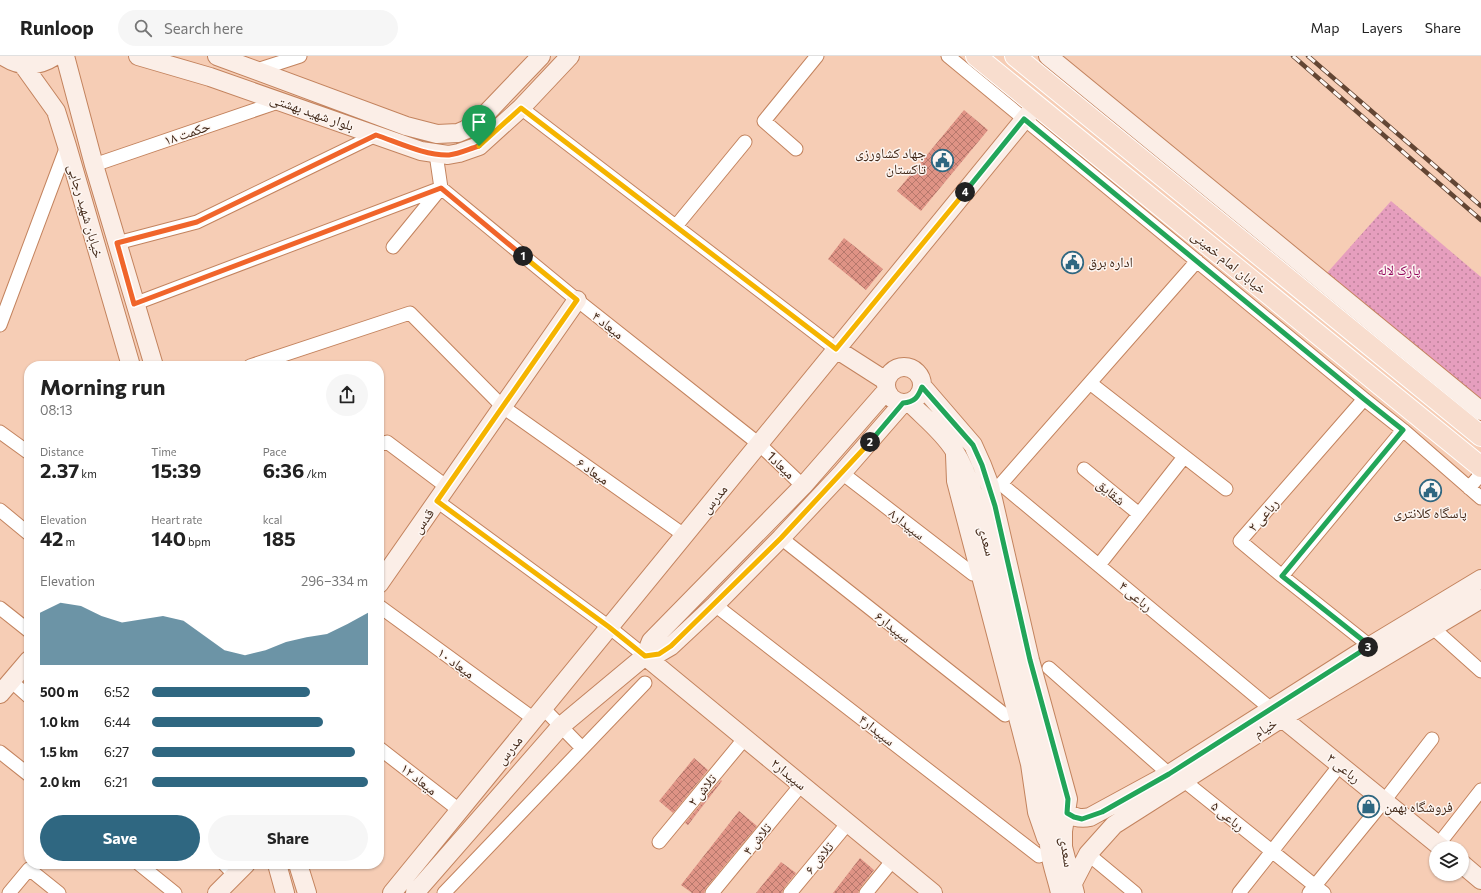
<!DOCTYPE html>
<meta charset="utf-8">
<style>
:root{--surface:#fff;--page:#f6f6f6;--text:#222;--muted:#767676;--line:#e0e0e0;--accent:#2f6781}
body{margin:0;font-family:Commissioner,"Noto Naskh Arabic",sans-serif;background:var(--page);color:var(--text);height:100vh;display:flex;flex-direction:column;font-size:15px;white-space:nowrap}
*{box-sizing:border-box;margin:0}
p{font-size:13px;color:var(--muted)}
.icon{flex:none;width:22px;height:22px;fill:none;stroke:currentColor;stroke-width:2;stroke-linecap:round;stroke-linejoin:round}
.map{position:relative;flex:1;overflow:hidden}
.panel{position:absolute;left:24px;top:305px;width:360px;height:508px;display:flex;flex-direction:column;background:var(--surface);border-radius:16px;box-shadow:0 1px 3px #0004}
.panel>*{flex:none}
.tools{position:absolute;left:1429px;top:785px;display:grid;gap:8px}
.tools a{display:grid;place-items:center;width:40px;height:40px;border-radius:50%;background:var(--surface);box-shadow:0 1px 3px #0004;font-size:20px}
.pin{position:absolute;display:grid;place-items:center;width:34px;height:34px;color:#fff;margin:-41px -17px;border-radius:50% 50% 50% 0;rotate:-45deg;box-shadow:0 0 4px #0007}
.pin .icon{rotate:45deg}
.km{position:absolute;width:20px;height:20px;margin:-10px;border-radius:50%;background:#222;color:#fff;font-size:11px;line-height:20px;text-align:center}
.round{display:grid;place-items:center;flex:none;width:42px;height:42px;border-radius:21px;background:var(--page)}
.head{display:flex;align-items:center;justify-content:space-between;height:68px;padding:0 16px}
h1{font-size:22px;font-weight:700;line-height:30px}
.stats{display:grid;grid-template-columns:repeat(3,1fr);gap:6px;height:68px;padding:4px 16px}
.stats div{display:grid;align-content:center}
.stats b{font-size:20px;font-weight:700}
.stats small{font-size:11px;font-weight:400}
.stats p{font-size:11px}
.chart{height:112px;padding:8px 16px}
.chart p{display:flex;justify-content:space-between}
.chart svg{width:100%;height:72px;margin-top:4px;fill:var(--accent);opacity:.7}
.button{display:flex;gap:8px;margin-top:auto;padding:8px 16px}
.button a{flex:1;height:46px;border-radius:24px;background:var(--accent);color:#fff;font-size:16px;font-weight:700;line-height:46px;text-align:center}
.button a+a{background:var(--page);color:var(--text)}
ul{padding:0 16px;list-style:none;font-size:13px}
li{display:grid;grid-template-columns:64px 48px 1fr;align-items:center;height:30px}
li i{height:10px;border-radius:5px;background:var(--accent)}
header{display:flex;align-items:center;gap:24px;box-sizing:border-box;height:56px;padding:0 20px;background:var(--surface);border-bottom:1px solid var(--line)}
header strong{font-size:19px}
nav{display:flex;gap:22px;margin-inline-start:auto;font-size:14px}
.search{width:280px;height:36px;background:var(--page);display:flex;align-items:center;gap:10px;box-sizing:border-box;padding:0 14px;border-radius:22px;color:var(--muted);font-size:15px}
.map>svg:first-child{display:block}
.grass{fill:url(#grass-dots)}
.building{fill:url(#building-cross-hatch)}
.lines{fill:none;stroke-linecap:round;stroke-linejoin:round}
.street-casing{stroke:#c3835e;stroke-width:15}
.secondary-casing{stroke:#c3835e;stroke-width:20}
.primary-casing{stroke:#fff;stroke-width:22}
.street{stroke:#fff;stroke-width:13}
.secondary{stroke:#fbeee7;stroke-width:18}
.primary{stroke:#f8ddce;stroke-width:20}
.rail-casing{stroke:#634634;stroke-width:4.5}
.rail{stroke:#fdf6f2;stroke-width:3;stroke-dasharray:9;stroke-linecap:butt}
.split-1-casing{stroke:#fff;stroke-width:8}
.split-2-casing{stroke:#fff;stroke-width:8}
.split-3-casing{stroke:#fff;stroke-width:8}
.split-4-casing{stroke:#fff;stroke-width:8}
.split-5-casing{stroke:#fff;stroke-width:8}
.split-1{stroke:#f0652b;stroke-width:5}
.split-2{stroke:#f5b400;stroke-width:5}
.split-3{stroke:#22a559;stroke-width:5}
.split-4{stroke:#22a559;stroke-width:5}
.split-5{stroke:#f5b400;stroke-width:5}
.labels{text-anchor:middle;stroke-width:3;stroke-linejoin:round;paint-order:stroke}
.street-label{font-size:14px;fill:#422818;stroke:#fdf6f2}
.poi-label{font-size:14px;fill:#422818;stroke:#fdf6f2;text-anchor:start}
.park-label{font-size:14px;fill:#94085f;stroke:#fdf6f2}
</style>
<header>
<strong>Runloop</strong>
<div class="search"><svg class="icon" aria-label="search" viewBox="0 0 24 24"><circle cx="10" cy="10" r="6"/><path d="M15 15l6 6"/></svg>Search here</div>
<nav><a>Map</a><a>Layers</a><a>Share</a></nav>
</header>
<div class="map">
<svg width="1481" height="837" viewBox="0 0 1481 837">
<defs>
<pattern id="grass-dots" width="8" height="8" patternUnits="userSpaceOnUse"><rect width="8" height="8" fill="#e69ebe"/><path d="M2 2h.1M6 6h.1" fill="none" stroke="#bc8199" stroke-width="1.8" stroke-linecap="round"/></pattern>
<pattern id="building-cross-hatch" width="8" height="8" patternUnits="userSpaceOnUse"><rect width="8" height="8" fill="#df9385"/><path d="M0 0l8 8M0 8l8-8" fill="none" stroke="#b6786c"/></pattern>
</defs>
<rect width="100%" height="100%" fill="#f6cdb5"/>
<path class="grass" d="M1391 145 1481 221V345L1327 217Z"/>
<path class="building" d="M964 54 988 74 921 155 897 135Z
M844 182 883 213 866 234 828 203Z
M694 702 708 714 673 757 659 745Z
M721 724 722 725 688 769 685 767Z
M739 755 757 770 706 832 704 837H692L681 829Z
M860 802 874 814 860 832 858 837H833Z
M781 806 796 817 784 832 782 837H756Z"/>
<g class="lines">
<defs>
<path id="street" d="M948 0 1364 343 1403 374 1481 442
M257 14 300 0
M521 52 836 293
M796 93 764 65 817 0
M94 109 281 45
M676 170 745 86
M117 187 197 166 376 79
M393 191 441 132 577 244 759 388 803 430
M1197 205 1001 428 1271 653
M134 248 441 132 436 98
M0 269 67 90
M250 310 410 257 503 351 684 479
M1090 327 1226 433
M1364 343 1240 485 1282 520 1370 590
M0 376 29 397
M379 389 387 386 447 431
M1084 413 1139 458
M842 417 973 518
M1469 432 1481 418
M437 445 609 571 645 600
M0 454 29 478
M781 482 1005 659
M1099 509 1184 401
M1282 520 1403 374
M715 549 1039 800
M379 550 534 663
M0 552 29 575
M1433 572 1481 615
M1049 612 1169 718
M11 625 29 641
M543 652 582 692
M379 692 459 754
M0 696 29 719
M1183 724 1324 837
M659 786 745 682
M1438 789 1481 734
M1088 798 1135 837
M139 808 175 837
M224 808 235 819
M9 837 29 813 59 837
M444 837 645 627
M712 837 801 729
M790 837 848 767
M866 837 893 804
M1239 837 1340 709
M1309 837 1384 745 1432 683"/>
<path id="secondary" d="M3 0C21 12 38 11 55 0
M65 0 94 109 154 310
M138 0 210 21 421 95 448 99 459 97 479 90 521 52 570 0
M217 0 406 70 437 78 458 77 465 74 478 66 541 0
M1048 0 1481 355
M23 9 56 55 67 90 131 310
M836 293 886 325
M886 329a18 18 0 1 1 36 0a18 18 0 1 1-36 0Z
M923 331 973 389 982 409 990 430 1030 604 1068 743 1063 775V791L1075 837
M910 347C925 362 943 376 954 394 963 408 969 424 974 439L1052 737C1052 754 1048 770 1049 788 1049 802 1057 822 1060 837
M955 399 956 425 1021 673 1030 708 1037 756 1046 782
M379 528 577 244
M645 600 933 837
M645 600 659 597 671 590 715 549 781 482 842 417 903 347
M0 638 29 604
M1282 662 1442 792
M1067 757C1075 762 1081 763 1090 761L1169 718 1370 590 1481 523
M277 808 285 837
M298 808 307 837
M1462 808 1481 824
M1073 827 1088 798 1114 769 1282 662 1481 543
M217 837 246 808
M392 837 1036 49
M415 837 561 670 645 600 651 585 803 430 886 335"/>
<path id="primary" d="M976 0 1481 411
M1015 0 1481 380"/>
</defs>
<use href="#street" class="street-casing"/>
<use href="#secondary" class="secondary-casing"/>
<use href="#primary" class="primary-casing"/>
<use href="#street" class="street"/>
<use href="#secondary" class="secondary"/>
<use href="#primary" class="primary"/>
<defs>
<path id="rail" d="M1293 0 1481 164
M1308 0 1481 150"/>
</defs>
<use href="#rail" class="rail-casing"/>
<use href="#rail" class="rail"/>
</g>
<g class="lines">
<defs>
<path id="split-1" d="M479 90C469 93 459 98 449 99 426 100 397 86 376 79L197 166 117 187 134 248 441 132 523 200"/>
<path id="split-2" d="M523 200 577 244 437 445 609 571 645 600 659 598 671 590 781 482 870 386"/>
<path id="split-3" d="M870 386 903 347C915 346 918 341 922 331L973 389 982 409 995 450 1030 604 1068 743 1067 757 1074 761 1082 763 1102 756 1169 718 1368 591"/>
<path id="split-4" d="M965 136 1024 63 1364 343 1403 374 1282 520 1370 590 1368 591"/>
<path id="split-5" d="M479 90 521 52 836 293 965 136"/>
</defs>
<use href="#split-1" class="split-1-casing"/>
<use href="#split-2" class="split-2-casing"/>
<use href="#split-3" class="split-3-casing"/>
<use href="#split-4" class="split-4-casing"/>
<use href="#split-5" class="split-5-casing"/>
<use href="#split-1" class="split-1"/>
<use href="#split-2" class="split-2"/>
<use href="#split-3" class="split-3"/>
<use href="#split-4" class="split-4"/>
<use href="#split-5" class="split-5"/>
</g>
<defs>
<symbol id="civic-ring" viewBox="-11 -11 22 22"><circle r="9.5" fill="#fdf6f2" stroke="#2f6781" stroke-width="1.5"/><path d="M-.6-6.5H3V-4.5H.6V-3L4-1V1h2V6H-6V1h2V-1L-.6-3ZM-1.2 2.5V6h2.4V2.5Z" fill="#2f6781"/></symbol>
<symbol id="shop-ring" viewBox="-11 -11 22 22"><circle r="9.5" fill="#fdf6f2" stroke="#2f6781" stroke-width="1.5"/><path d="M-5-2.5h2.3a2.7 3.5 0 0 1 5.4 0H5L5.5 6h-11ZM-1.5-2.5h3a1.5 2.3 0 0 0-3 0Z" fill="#2f6781"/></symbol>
</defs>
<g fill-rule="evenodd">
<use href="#civic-ring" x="930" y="92" width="25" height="25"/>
<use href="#civic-ring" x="1060" y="194" width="25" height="25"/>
<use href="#civic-ring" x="1418" y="422" width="25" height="25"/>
<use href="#shop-ring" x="1356" y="738" width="25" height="25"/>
</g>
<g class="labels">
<g class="street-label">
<text transform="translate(312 56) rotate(19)" y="5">بلوار شهید بهشتی</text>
<text transform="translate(187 77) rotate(-19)" y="5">حکمت ۱۸</text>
<text transform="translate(86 155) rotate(74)" y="5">خیابان شهید رجایی</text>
<text transform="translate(1229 206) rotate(39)" y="5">خیابان امام خمینی</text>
<text transform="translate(608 269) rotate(38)" y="5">میعاد ۴</text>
<text transform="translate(781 409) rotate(43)" y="5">میعاد1</text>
<text transform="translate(593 415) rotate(35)" y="5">میعاد ۶</text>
<text transform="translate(1111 436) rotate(39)" y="5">شقایق</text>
<text transform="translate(714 443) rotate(-51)" y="5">مدرس</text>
<text transform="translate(1263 459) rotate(-49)" y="5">رباعی ۲</text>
<text transform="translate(423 465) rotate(-55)" y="5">قدس</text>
<text transform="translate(907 468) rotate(38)" y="5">سپیدار۸</text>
<text transform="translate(987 485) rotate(75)" y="5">سعدی</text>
<text transform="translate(1136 540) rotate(40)" y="5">رباعی ۴</text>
<text transform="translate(893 571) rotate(38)" y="5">سپیدار۶</text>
<text transform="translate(456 607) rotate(36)" y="5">میعاد ۱۰</text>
<text transform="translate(1265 672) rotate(-32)" y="5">خیام</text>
<text transform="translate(877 674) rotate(38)" y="5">سپیدار۴</text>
<text transform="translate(509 694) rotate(-51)" y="5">مدرس</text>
<text transform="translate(1344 712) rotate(39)" y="5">رباعی ۳</text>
<text transform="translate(789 718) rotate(39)" y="5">سپیدار۲</text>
<text transform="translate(419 723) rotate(38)" y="5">میعاد ۱۲</text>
<text transform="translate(702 734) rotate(-51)" y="5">تلاش ۲</text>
<text transform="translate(1228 760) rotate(39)" y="5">رباعی ۵</text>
<text transform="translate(757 783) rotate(-51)" y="5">تلاش ۴</text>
<text transform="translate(1067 796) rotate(81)" y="5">سعدی</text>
<text transform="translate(819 802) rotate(-51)" y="5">تلاش ۶</text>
</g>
<g class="poi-label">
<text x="926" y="102" text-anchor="end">جهاد کشاورزی<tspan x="926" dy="16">تاکستان</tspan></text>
<text x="1088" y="211">اداره برق</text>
<text x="1430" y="462" text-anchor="middle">پاسگاه کلانتری</text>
<text x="1384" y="756">فروشگاه بهمن</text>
</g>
<g class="park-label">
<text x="1399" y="219">پارک لاله</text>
</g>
</g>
</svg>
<div class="tools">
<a><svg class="icon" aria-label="layers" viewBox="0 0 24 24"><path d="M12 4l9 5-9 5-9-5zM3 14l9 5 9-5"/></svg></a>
</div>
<div class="pin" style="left:479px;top:90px;background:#1e9e55"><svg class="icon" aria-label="arrive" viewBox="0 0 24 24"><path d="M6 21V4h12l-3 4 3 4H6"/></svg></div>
<b class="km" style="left:523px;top:200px">1</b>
<b class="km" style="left:870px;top:386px">2</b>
<b class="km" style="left:1368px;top:591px">3</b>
<b class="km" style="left:965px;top:136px">4</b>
<section class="panel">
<div class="head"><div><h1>Morning run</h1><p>08:13</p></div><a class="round"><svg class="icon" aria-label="share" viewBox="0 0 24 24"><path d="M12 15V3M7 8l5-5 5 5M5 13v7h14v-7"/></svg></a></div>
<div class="stats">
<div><p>Distance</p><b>2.37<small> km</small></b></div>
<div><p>Time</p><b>15:39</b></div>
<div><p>Pace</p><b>6:36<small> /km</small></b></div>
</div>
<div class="stats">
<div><p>Elevation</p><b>42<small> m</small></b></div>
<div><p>Heart rate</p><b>140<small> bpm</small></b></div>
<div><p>kcal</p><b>185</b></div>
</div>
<div class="chart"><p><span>Elevation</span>296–334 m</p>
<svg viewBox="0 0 160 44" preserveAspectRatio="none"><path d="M0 44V12L10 6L20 8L30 14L40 18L50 16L60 14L70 17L80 26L90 35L100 38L110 35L120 30L130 27L140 25L150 19L160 12V44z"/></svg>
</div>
<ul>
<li><b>500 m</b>6:52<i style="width:73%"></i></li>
<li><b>1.0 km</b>6:44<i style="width:79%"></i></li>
<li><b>1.5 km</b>6:27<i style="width:94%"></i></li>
<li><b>2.0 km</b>6:21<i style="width:100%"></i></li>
</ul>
<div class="button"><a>Save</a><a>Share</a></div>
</section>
</div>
